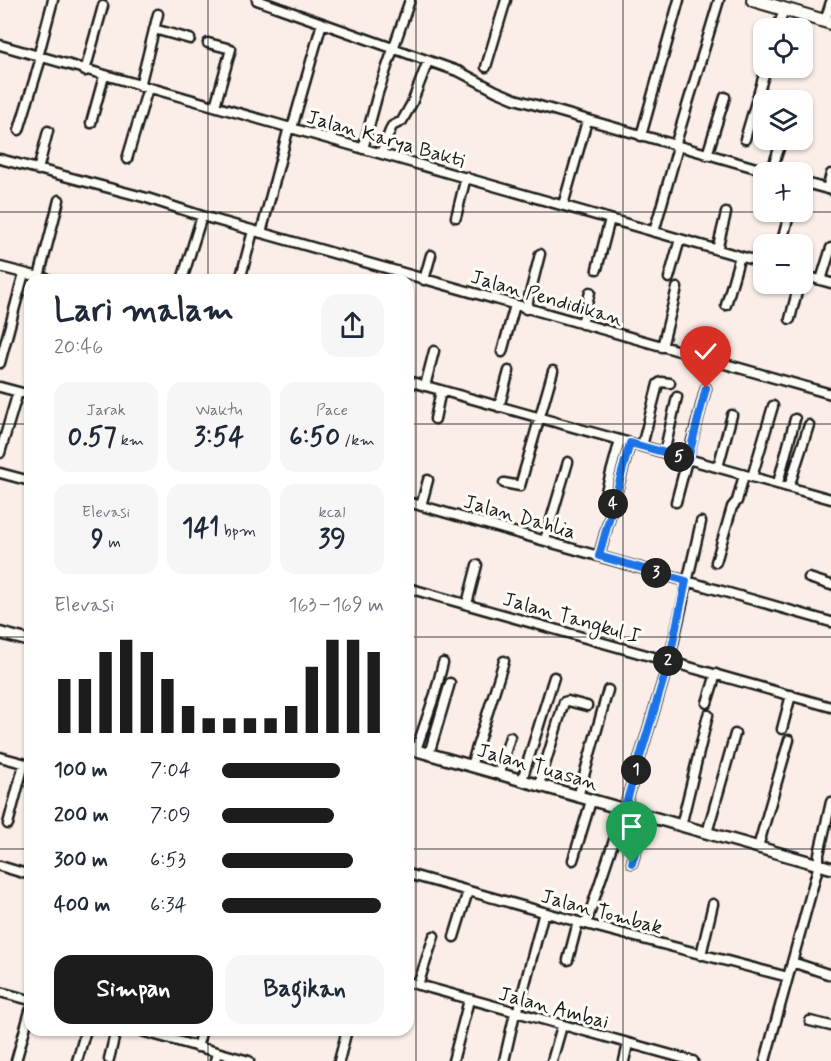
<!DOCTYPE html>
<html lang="id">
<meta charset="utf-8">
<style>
:root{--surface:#fff;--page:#f6f6f7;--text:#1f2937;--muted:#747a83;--accent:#1c1c1c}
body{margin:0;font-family:Mynerve,sans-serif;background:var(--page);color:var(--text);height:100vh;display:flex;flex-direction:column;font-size:22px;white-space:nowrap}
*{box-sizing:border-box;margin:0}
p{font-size:20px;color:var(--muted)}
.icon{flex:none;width:33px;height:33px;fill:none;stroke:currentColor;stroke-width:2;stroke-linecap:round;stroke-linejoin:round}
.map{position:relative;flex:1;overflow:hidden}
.sheet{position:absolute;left:24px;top:274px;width:390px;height:762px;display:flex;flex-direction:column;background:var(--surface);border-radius:18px;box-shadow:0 2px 4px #0004}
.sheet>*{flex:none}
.controls{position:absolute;left:753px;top:18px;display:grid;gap:12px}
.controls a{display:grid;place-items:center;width:60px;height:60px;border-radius:12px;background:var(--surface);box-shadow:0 2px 4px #0004;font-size:30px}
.pin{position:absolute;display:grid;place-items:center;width:51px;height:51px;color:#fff;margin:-62px -26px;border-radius:50% 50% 50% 0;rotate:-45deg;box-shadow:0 0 6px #0007}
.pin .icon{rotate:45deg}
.km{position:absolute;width:30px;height:30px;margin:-15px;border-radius:50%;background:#222;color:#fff;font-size:16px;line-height:30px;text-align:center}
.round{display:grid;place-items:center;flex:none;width:63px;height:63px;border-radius:18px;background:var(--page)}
.summary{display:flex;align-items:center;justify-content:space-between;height:102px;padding:0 30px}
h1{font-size:33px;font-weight:700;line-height:45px}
.figures{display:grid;grid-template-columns:repeat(3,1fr);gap:9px;height:102px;padding:6px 30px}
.figures div{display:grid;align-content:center;border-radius:15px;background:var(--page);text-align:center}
.figures b{font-size:26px;font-weight:700}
.figures small{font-size:16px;font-weight:400}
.figures p{font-size:16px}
.chart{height:168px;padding:12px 30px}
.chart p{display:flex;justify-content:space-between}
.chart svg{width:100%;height:108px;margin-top:6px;stroke:var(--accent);stroke-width:6}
.button{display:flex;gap:12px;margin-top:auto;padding:12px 30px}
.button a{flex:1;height:69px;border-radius:18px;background:var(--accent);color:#fff;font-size:24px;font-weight:700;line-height:69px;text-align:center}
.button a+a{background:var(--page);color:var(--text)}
ul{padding:0 30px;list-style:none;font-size:20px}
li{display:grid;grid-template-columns:96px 72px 1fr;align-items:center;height:45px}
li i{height:15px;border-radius:8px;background:var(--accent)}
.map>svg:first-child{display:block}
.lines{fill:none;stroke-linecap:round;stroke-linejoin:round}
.minor-casing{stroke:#1c1c1c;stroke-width:13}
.tertiary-casing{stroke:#1c1c1c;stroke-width:15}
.secondary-casing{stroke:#1c1c1c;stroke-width:16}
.minor{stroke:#fdfcf7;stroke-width:8}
.tertiary{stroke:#fdfcf7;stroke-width:10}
.secondary{stroke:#fdfcf7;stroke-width:12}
.route-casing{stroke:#fff;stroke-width:12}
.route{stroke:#1a73e8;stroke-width:8}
.grid{fill:none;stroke:#1c1c1c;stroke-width:1.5;stroke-opacity:0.55}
.labels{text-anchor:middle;stroke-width:6;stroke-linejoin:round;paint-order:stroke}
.street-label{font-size:20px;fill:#1c1c1c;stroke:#fdfcf7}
</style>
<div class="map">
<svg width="831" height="1061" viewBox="0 0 831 1061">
<rect width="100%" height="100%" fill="#fbeee8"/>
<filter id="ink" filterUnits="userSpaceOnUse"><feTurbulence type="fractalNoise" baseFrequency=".0167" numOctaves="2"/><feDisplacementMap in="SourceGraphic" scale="12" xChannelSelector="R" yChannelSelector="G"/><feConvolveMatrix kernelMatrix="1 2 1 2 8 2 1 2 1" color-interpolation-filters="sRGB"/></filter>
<g filter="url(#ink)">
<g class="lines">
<defs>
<path id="minor" d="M257 0 460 72 496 91 515 99 770 172
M825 21 831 2
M778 28 784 9
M154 29 190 39
M208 43 231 49 215 106
M0 45 764 263
M38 57 53 0
M486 67 506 0
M85 71 103 6
M140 86 158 14
M91 123 104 76
M292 128 322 23
M19 130 41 58
M641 136 679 0
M745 139 766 68
M675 146 719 0
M363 149 378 93 410 0
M381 153 392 126 402 121 412 103 428 61
M707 155 725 97
M0 159 147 198 202 216 831 394
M127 159 148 88
M38 170 48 131
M771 172 782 140
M802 182 831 190
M827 189 831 174
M563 205 587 121
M456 217 466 177
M654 232 678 147
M261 233 289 127
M781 244 790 212
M717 250 726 213
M0 267 51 280
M597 269 610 219
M802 275 831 283
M39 277 59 200
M669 278 680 239
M182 280 202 216
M240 280 253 231
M424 280 431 255
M821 280 831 248
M726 305 740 256
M526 309 540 254
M790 319 799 284
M582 324 590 292
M662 347 677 288
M502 352 515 305
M0 363 24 273
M408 381 831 499
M425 386 434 351
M0 387 30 395
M499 407 509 371
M435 419 441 390
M642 446 658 384 661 382 670 383
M0 453 18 392
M664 453 677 397
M718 467 732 415
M0 473 30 481
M752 477 773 406
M504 483 520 486 553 371
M778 483 795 419
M789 487 809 425
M408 502 831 622
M603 502 620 440
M676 502 706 388
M421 506 428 480
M545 540 568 462
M599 556 630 443
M716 562 732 507 737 501 744 475
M809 578 831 585
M408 588 831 707
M467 604 477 565
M707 703 716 674
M782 729 791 695
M416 750 435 694 443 663
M429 754 450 683
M0 757 30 765
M471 766 504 661
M499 774 510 737
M522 780 554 677
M539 785 564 702 568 701 587 706
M578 797 608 690
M8 824 24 764
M681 826 708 715
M707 833 735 734
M758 847 789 740
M573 860 591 801
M632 863 646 816
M0 866 30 875
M408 874 586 924 788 977
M586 924 624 810 669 661 701 522
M454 937 468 891
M701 955 713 904
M568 960 578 922
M792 962 831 975
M408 982 693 1061
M418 985 434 936
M0 992 30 1000
M517 1014 544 912
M810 1021 831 1026
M138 1030 249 1061
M197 1047 202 1030
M109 1059 116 1030
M16 1061 30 1011
M77 1061 86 1030
M215 1061 217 1052
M339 1061 347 1030
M453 1061 469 1000
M504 1061 515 1013
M552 1061 562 1026
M624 1061 628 1044
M765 1061 819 864V854L831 802"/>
<path id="tertiary" d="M0 633 30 641
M408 748 831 868"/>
<path id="secondary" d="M753 0 831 23"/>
</defs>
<use href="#minor" class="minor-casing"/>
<use href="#tertiary" class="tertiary-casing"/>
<use href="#secondary" class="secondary-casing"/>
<use href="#minor" class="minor"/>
<use href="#tertiary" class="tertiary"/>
<use href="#secondary" class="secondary"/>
</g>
</g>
<g class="lines" filter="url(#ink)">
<defs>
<path id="route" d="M632 863 646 816 624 810 669 661 686 581 599 556 630 443 688 459 706 388"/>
</defs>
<use href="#route" class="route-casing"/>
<use href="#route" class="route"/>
</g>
<path class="grid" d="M208 0V280M416 0V1061M623 0V1061M0 212H831M0 424H30M408 424H831M0 637H30M408 637H831M0 849H30M408 849H831M208 1030V1061"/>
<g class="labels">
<g class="street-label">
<text transform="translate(386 138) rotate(16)" y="7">Jalan Karya Bakti</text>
<text transform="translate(547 297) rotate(16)" y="7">Jalan Pendidikan</text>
<text transform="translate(520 516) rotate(16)" y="7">Jalan Dahlia</text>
<text transform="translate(572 617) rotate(16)" y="7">Jalan Tangkul I</text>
<text transform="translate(538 766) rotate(16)" y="7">Jalan Tuasan</text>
<text transform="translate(602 911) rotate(15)" y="7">Jalan Tombak</text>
<text transform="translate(554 1007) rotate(15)" y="7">Jalan Ambai</text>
</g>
</g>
</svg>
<div class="controls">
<a><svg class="icon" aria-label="locate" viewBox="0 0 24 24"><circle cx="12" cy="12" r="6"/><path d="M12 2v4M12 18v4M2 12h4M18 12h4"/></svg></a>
<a><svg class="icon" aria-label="layers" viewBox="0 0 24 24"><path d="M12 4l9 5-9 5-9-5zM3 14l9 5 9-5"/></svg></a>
<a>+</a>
<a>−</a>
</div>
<div class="pin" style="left:632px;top:863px;background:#1e9e55"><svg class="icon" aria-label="arrive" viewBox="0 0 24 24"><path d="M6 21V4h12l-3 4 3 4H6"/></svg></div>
<div class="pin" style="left:706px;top:388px;background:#d93025"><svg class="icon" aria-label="check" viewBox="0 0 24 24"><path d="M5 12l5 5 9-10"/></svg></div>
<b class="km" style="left:636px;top:770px">1</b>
<b class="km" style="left:668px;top:661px">2</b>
<b class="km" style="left:656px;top:573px">3</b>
<b class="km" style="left:613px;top:504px">4</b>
<b class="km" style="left:679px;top:457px">5</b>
<section class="sheet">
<div class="summary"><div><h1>Lari malam</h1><p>20:46</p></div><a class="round"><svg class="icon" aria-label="share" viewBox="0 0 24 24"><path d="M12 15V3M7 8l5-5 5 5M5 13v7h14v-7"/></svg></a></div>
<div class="figures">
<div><p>Jarak</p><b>0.57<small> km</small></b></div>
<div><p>Waktu</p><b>3:54</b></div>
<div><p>Pace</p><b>6:50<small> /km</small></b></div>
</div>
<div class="figures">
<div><p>Elevasi</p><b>9<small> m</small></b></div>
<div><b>141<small> bpm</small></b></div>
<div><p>kcal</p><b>39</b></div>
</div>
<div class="chart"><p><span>Elevasi</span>163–169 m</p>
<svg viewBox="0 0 160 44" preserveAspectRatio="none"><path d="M5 44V22M15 44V22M25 44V11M35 44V6M45 44V11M55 44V22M65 44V33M75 44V38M85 44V38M95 44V38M105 44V38M115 44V33M125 44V17M135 44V6M145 44V6M155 44V11"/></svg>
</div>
<ul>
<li><b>100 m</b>7:04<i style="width:73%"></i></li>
<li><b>200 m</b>7:09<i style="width:69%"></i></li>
<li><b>300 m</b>6:53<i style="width:81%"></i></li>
<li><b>400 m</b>6:34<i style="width:98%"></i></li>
</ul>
<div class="button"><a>Simpan</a><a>Bagikan</a></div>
</section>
</div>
